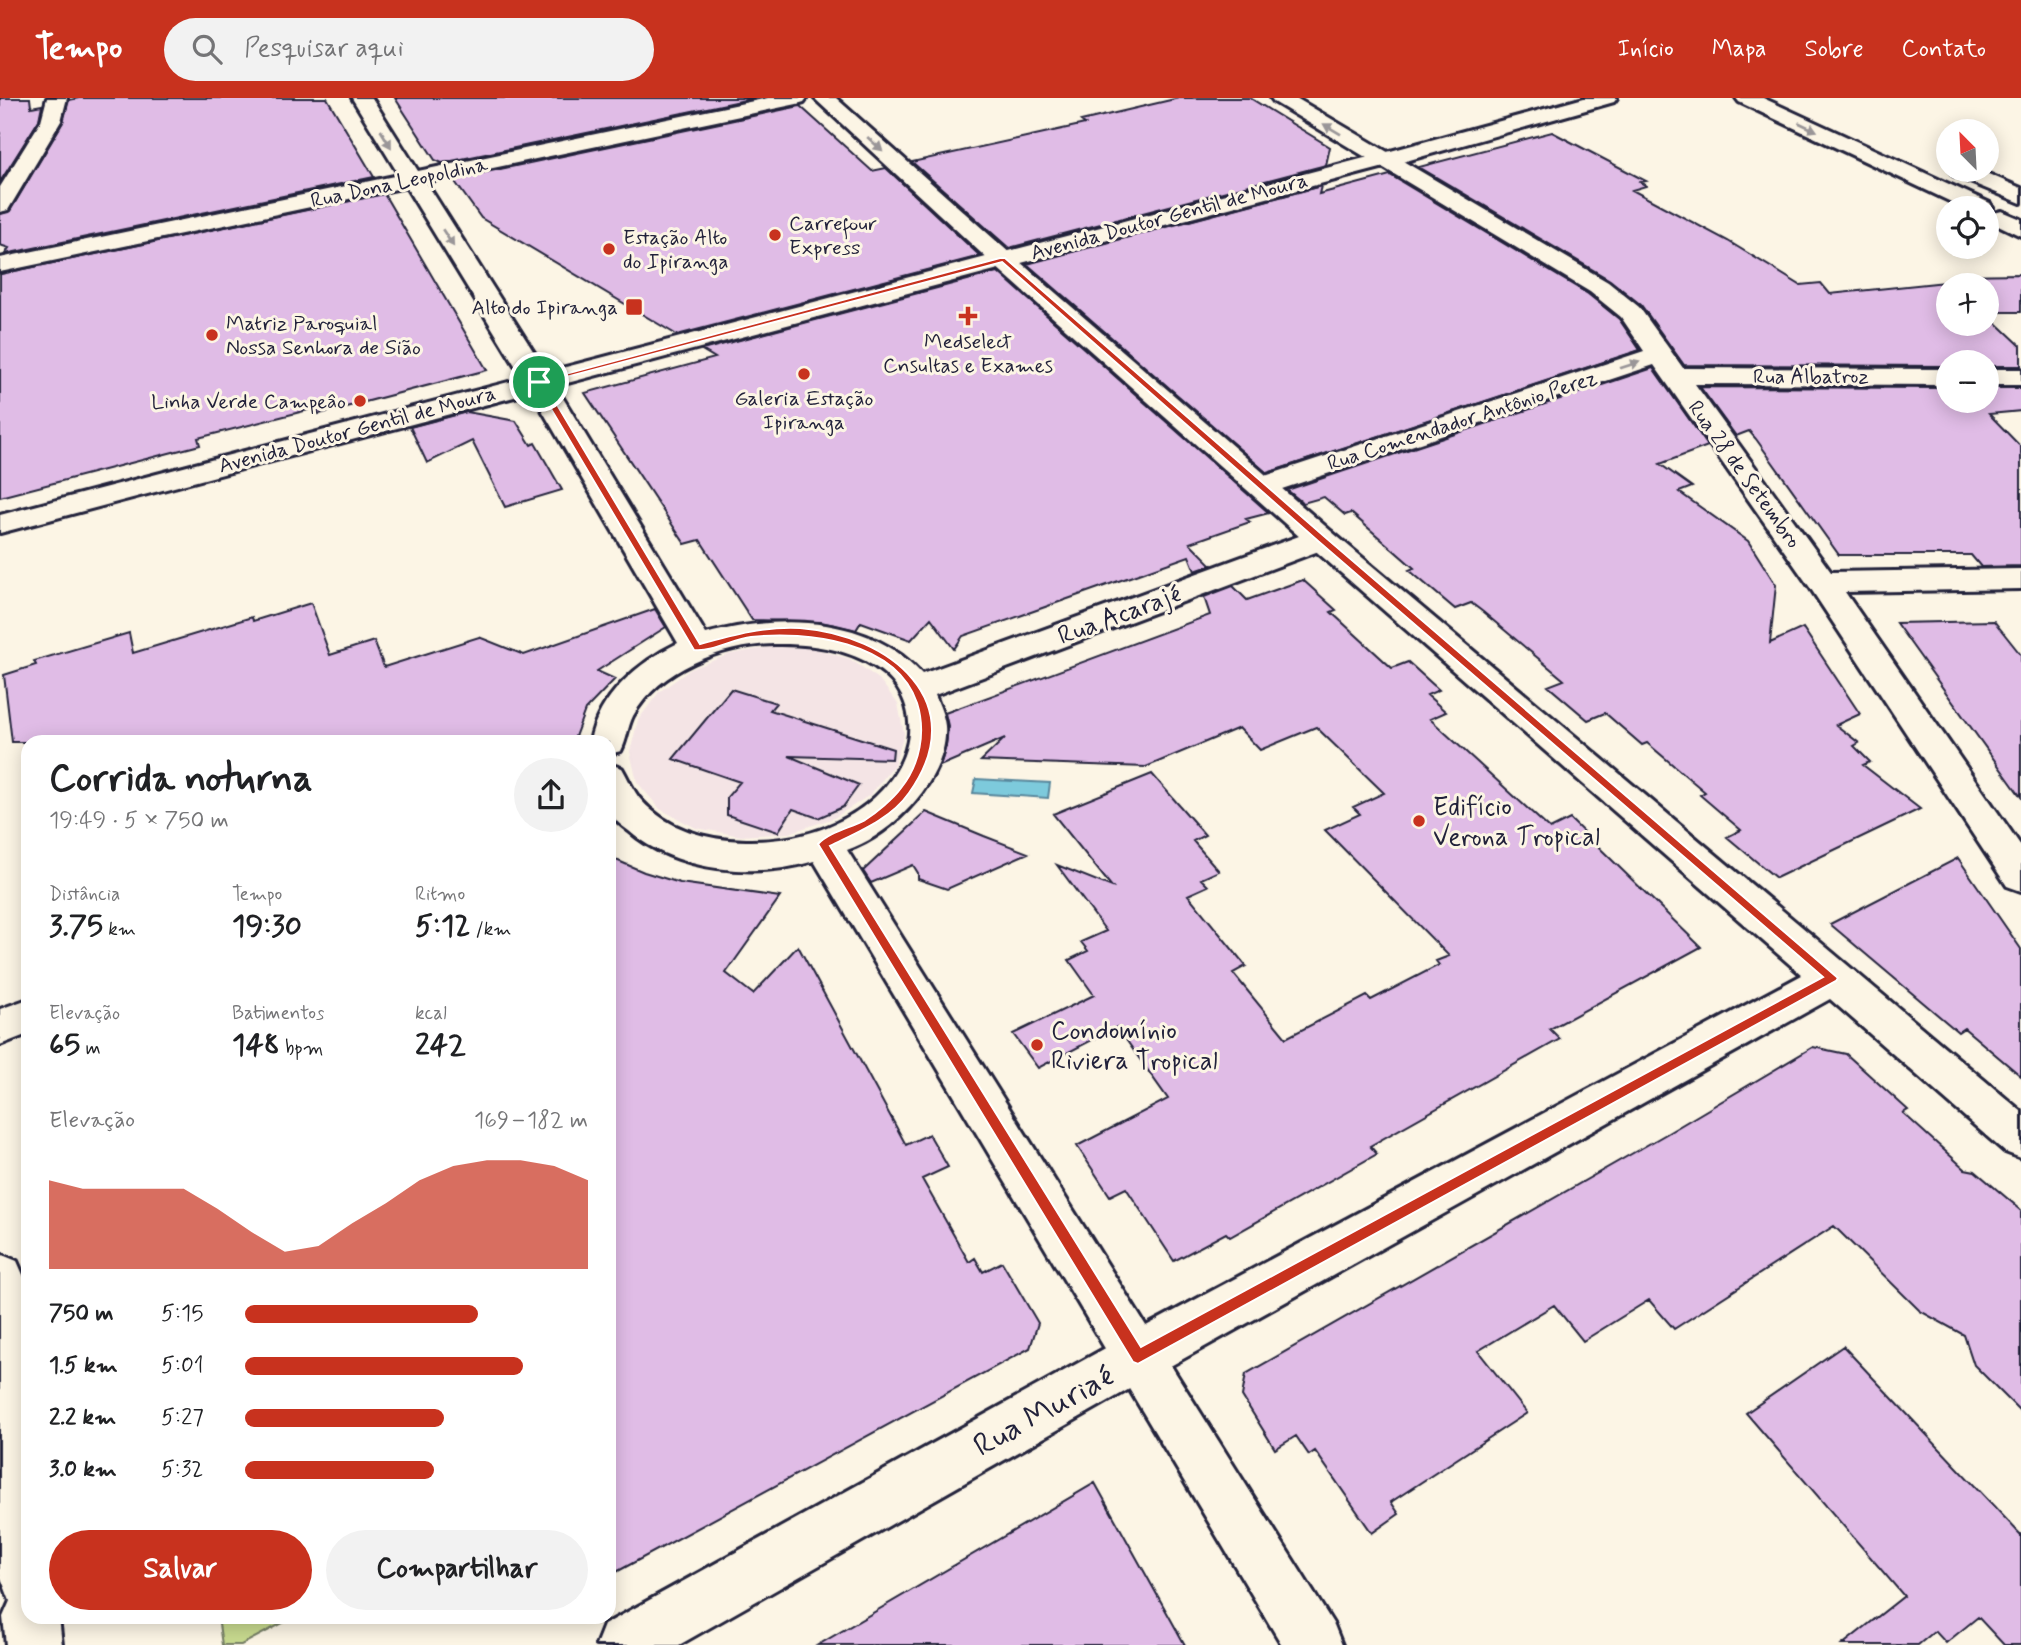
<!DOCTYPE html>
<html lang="pt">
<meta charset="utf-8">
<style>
:root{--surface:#fff;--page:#f2f2f2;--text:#202124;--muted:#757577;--accent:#c8321e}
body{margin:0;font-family:Mynerve,sans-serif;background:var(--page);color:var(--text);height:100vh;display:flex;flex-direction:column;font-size:26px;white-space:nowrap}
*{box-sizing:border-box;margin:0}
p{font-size:23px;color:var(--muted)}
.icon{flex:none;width:38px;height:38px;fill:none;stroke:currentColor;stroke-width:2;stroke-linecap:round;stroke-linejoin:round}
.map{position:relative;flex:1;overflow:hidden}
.sheet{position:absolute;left:21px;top:637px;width:595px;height:889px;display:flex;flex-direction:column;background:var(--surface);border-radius:21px;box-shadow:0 4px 18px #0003}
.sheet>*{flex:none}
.needle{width:46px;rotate:336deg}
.controls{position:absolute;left:1936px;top:21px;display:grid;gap:14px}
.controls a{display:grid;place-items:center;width:63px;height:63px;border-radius:50%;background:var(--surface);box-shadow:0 4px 18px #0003;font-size:35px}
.pin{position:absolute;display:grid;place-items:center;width:60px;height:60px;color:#fff;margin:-30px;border:4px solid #fff;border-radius:50%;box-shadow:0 2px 7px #0007}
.round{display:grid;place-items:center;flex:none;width:74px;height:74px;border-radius:37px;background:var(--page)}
.headline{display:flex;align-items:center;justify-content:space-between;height:119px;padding:0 28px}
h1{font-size:38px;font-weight:700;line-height:52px}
.metrics{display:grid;grid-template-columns:repeat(3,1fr);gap:10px;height:119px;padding:7px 28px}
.metrics div{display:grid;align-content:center}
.metrics b{font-size:30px;font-weight:700}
.metrics small{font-size:19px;font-weight:400}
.metrics p{font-size:19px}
.chart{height:196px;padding:14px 28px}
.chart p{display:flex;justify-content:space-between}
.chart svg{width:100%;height:126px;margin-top:7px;fill:var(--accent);opacity:.7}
.action{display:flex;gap:14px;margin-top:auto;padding:14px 28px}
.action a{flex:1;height:80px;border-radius:42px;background:var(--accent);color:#fff;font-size:28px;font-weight:700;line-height:80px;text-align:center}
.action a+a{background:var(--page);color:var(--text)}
ul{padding:0 28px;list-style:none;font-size:23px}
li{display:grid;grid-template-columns:112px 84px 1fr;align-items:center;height:52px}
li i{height:18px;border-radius:9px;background:var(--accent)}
header{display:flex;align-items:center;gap:42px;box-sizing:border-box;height:98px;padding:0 35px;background:var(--accent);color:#fff}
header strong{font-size:33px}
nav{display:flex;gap:38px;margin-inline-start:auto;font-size:24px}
.search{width:490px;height:63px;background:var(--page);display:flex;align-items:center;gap:18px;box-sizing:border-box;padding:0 24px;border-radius:38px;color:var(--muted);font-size:26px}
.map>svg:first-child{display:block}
.built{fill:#f4e4e5}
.green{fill:#c8da8f;stroke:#757e65;stroke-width:2}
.water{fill:#7dcadc;stroke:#59879c;stroke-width:2}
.building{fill:#e0bce6;stroke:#22223b;stroke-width:2}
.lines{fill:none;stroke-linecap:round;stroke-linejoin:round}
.minor-casing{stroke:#22223b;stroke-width:6}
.tertiary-casing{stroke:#22223b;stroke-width:6}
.secondary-casing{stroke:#22223b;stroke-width:6}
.minor{fill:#fcf5e5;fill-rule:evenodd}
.tertiary{fill:#fcf5e5;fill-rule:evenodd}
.secondary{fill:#fcf5e5;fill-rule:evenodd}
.oneway{fill:#9a9698}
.route{fill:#c8321e;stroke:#fff;stroke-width:2;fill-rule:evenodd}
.poi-dot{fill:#c8321e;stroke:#fcf5e5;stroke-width:2.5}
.labels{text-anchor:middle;stroke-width:6;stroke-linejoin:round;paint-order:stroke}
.far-street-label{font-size:21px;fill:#22223b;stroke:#fcf5e5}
.far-poi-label{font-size:21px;fill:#22223b;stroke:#fcf5e5;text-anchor:start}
.street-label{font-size:26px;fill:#22223b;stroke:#fcf5e5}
.poi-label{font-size:26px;fill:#22223b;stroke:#fcf5e5;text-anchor:start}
.near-street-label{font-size:32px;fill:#22223b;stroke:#fcf5e5}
</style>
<header>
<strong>Tempo</strong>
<div class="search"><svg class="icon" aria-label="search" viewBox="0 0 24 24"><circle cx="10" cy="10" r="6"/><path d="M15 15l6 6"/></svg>Pesquisar aqui</div>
<nav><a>Início</a><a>Mapa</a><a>Sobre</a><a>Contato</a></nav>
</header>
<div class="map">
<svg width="2021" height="1547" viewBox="0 0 2021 1547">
<rect width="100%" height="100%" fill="#fcf5e5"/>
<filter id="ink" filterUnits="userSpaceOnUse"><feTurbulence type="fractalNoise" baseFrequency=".0143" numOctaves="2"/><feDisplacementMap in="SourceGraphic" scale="14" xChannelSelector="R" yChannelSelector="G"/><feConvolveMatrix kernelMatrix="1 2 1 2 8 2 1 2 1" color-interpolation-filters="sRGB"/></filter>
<g filter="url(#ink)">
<path class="built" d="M771 549 813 550 850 561 879 581 898 606 904 636 894 667 870 697 834 720 789 735 741 738 696 730 660 711 637 684 630 654 638 622 659 594 691 571 730 556Z"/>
<path class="green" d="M218 1519H294L241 1547H222Z"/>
<path class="water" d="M976 681 1050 685 1048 700 973 695Z"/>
<path class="building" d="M0 0H30L31 9 42 7 39 22 0 84Z
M79 0H327L374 79 5 156 9 150 0 147V116L10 113 63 24 69 2Z
M395 0H755L442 65 435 62Z
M1179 0H1250L1330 49 1326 67 1009 150 912 64 1085 26 1081 23Z
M800 8 872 73 886 70 980 158 677 237 481 120 453 81Z
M1552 34 1646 83 1640 84 1646 88 1632 92 1728 143 1800 187 1821 185 1830 196 1965 182 1960 177 2021 176V214H1986V187H1948V226H1986V215L2021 248V268H1986V264H1948V268L1684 267 1641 207 1610 182 1419 69Z
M1390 77 1588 196 1619 221 1640 252 1267 375 1027 166 1321 88 1319 96Z
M384 96 487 272 319 316 316 310 198 340 200 347 0 399V176Z
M998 174 1269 415 1246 421 1250 424 1190 445 1212 467 1195 473 1189 458 963 538 954 551 931 520 911 542 861 524 856 532 821 524 752 522 700 442 685 446 585 295 715 260 702 252Z
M1653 270 1708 348 1660 366 1692 389 1679 394 1748 443 1776 487 1770 545 1803 530 1860 616 1836 627 1859 645 1854 648 1870 664 1863 667 1920 711 1776 780 1727 739 1741 732 1700 697 1705 694 1647 645 1642 647 1605 615 1588 622 1548 588 1564 582 1483 514 1471 505 1455 511 1409 472 1414 470 1351 415 1345 417 1324 399 1303 405 1287 392Z
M1700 289 1948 290V303H1986V290H2021V313L1989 316 2021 349V468L1981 469 1971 457H1839L1756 341 1749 333 1736 338Z
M467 314 516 323 531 347 535 345 562 392 505 409 472 343 427 365 410 329Z
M1303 482 1336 512 1331 514 1392 570 1408 564 1439 592 1427 597 1446 614 1430 621 1550 731 1570 721 1701 849 1550 931 1560 941 1370 1048 1377 1056 1230 1139 1226 1135 1174 1163 1126 1090 1110 1098 1077 1048 1168 1001 1117 929 1038 970 1013 936 1094 897 1069 862 1088 853 1081 844 1106 833 1057 767 1112 789 1053 716 1152 676 1205 737 1193 743 1219 773 1201 781 1208 788 1188 797 1246 868 1233 875 1286 940 1367 898 1371 902 1439 867 1436 863 1449 858 1325 732 1360 716 1353 709 1384 695 1316 629 1260 652 1239 630 1146 669 981 663 1005 640 940 668 946 648 948 628 945 615 1210 517 1204 499 1233 488 1247 502Z
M311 505 330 557 374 543 384 569 479 539 524 557 655 511 666 529 597 573 615 581 585 612 573 644H12L4 577 36 567 34 563 129 535 133 555 252 519 253 523Z
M1994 523 2021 557V699L1896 525Z
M731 591 776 605 770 612 893 651 892 661 789 658 859 687 843 709 818 720 793 711 778 734 727 717V699L740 684 673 661Z
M926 714 984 738 1028 755 947 791 918 781V775L913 767 871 785 863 773Z
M609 759 644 774 680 785 780 799 726 875 753 896 798 848 906 1047 929 1036 948 1069 922 1081 969 1164 975 1160 983 1174 1002 1164 1038 1225 1030 1250 609 1478Z
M1958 760 2021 851V978L1964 930 1958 934 1830 826Z
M1813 949 1846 956 1908 1012 1903 1015 1965 1071 1975 1073 2021 1112V1314L1974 1267 1964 1237 1920 1213 1834 1128 1674 1231 1649 1202 1583 1243 1554 1207 1478 1253 1527 1315 1391 1404 1399 1416 1372 1435 1315 1353 1309 1357 1296 1338 1275 1351 1242 1298 1246 1276 1668 1035Z
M1843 1248 2021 1437V1547H2004L1978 1519 1946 1545 1935 1533 1918 1547H1842L1904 1498 1746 1315Z
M1095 1385 1185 1547H818Z"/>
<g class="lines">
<defs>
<path id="minor" d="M47 0H67L61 23 11 107 8 112 0 114V89L41 23Z
M352 0H372L418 73 768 0H807L804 4 797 6 426 84 563 300 706 536C778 516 869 517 922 576L1310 434 1321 432 1332 434 1336 441 1332 448 935 597C939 607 944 617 945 628 949 679 893 737 847 752L1334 1527 1342 1547H1282L814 763C756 781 676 774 629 733 622 728 614 722 611 714 605 701 609 680 609 666L622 670C628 680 633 693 641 702 668 732 707 742 746 743 930 746 984 542 774 546 723 547 659 571 633 618 627 630 627 642 621 653L609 656V644H590C598 598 639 564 678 545L535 300 406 89 0 174V160L399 77Z
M814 0H836L1012 157 1015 162 1012 167 1003 169 994 167Z
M1271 0H1296L1608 184 1639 209 1683 270 1948 271V287L1695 286 1831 474 2021 471V491L1845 494 2021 748V793L2007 788 1811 491 1654 267 1273 394 1263 397 1253 394 1248 388 1253 382 1644 253 1621 219 1590 194 1274 4Z
M2002 113 2021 121V138L1994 125 1990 120 1994 115Z
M1986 271H2021V287H1986Z
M28 901V936L0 947V911Z"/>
<path id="tertiary" d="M1736 0H1763L1990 105 1993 110 1986 116V110H1964L1739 4Z
M1950 72H1979L2021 90V105L1953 77Z
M1003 155 1012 157 1332 434 2021 1013V1060L2005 1054 1830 901 1156 1276 679 1547H596L604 1527 1120 1242 1802 877 1310 448 994 167 991 162 994 157Z
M0 1156 17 1163 24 1179 28 1218V1519H59L62 1547H6L3 1519 10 1503 0 1477Z"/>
<path id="secondary" d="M1584 0H1617L1614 4 1392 67 0 435V417L1376 57Z"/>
</defs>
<use href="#minor" class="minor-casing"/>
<use href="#tertiary" class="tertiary-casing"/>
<use href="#secondary" class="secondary-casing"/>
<use href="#minor" class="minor"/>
<use href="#tertiary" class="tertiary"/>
<use href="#secondary" class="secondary"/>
</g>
<defs><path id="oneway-solid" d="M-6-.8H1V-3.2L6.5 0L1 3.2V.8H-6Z" transform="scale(1.75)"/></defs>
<g class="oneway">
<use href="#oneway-solid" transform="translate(1808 29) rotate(25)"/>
<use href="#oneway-solid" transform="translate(1332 31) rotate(-149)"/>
<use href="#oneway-solid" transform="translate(386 41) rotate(59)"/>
<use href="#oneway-solid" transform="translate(875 46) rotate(42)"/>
<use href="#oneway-solid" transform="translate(448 140) rotate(57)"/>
<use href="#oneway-solid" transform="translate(1630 267) rotate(-18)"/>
</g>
</g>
<path class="route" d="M1000 160H1005L1325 439 1838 880 1836 883 1138 1266 1133 1264 818 746C829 734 850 730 865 722 876 715 893 701 901 690 920 666 926 634 917 605 896 543 807 533 751 539 733 541 713 554 694 552L535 284ZM1002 164 1318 443 1823 879 1141 1249 830 748C858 734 891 721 909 695 974 604 890 537 800 530 766 528 733 537 700 546L544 285Z"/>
<g class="poi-dot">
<circle cx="775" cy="137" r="7"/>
<circle cx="609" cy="151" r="7"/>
<rect x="625" y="200" width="18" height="18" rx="3.5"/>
<path d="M964.5 207.5h7v7h7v7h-7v7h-7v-7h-7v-7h7z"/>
<circle cx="212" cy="237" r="7"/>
<circle cx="804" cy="276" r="7"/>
<circle cx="360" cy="303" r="7"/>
<circle cx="1419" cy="723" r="7"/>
<circle cx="1037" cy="947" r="7"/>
</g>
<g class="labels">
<g class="far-street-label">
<text transform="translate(399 84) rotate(-12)" y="7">Rua Dona Leopoldina</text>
<text transform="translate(1169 118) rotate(-15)" y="7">Avenida Doutor Gentil de Moura</text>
<text x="1811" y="285">Rua Albatroz</text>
<text transform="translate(1462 322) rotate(-18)" y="7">Rua Comendador Antônio Perez</text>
<text transform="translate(357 331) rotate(-15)" y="7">Avenida Doutor Gentil de Moura</text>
<text transform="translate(1745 376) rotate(54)" y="7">Rua 28 de Setembro</text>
</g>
<g class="far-poi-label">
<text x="789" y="132">Carrefour<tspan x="789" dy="24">Express</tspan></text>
<text x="623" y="146">Estação Alto<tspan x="623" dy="24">do Ipiranga</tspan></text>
<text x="618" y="216" text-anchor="end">Alto do Ipiranga</text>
<text x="226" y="232">Matriz Paroquial<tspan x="226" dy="24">Nossa Senhora de Sião</tspan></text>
<text x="968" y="250" text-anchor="middle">Medselect<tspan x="968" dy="24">Cnsultas e Exames</tspan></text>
<text x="804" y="307" text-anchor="middle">Galeria Estação<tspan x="804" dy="24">Ipiranga</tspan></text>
<text x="346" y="310" text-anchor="end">Linha Verde Campeâo</text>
</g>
<g class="street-label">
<text transform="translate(1119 516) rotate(-20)" y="9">Rua Acarajé</text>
</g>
<g class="poi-label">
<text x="1433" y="717">Edifício<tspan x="1433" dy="30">Verona Tropical</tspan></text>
<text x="1051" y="941">Condomínio<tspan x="1051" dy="30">Riviera Tropical</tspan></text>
</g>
<g class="near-street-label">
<text transform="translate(1043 1312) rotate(-29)" y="11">Rua Muriaé</text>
</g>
</g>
</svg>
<div class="controls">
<a><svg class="needle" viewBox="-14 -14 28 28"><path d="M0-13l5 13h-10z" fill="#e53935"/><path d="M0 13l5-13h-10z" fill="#757577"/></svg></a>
<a><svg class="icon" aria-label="locate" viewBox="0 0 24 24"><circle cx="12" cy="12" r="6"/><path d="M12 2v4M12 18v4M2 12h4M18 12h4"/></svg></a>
<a>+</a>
<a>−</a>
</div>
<div class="pin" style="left:539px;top:284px;background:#1e9e55"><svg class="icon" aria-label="arrive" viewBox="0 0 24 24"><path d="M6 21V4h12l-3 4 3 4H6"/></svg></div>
<section class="sheet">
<div class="headline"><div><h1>Corrida noturna</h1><p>19:49 · 5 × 750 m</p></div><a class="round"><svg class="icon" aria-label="share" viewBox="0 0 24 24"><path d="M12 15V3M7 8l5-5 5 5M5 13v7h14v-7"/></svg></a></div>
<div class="metrics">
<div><p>Distância</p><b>3.75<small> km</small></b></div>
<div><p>Tempo</p><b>19:30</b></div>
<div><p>Ritmo</p><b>5:12<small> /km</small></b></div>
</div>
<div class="metrics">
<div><p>Elevação</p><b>65<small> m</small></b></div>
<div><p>Batimentos</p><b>148<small> bpm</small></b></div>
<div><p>kcal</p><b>242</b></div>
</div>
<div class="chart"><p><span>Elevação</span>169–182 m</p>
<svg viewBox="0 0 160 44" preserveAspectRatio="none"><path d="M0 44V13L10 16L20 16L30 16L40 16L50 23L60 31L70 38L80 36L90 28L100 21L110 13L120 8L130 6L140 6L150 8L160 13V44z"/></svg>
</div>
<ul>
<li><b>750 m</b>5:15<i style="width:68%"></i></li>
<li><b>1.5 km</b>5:01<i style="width:81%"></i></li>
<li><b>2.2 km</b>5:27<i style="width:58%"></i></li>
<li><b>3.0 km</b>5:32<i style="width:55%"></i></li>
</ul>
<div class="action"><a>Salvar</a><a>Compartilhar</a></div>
</section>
</div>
